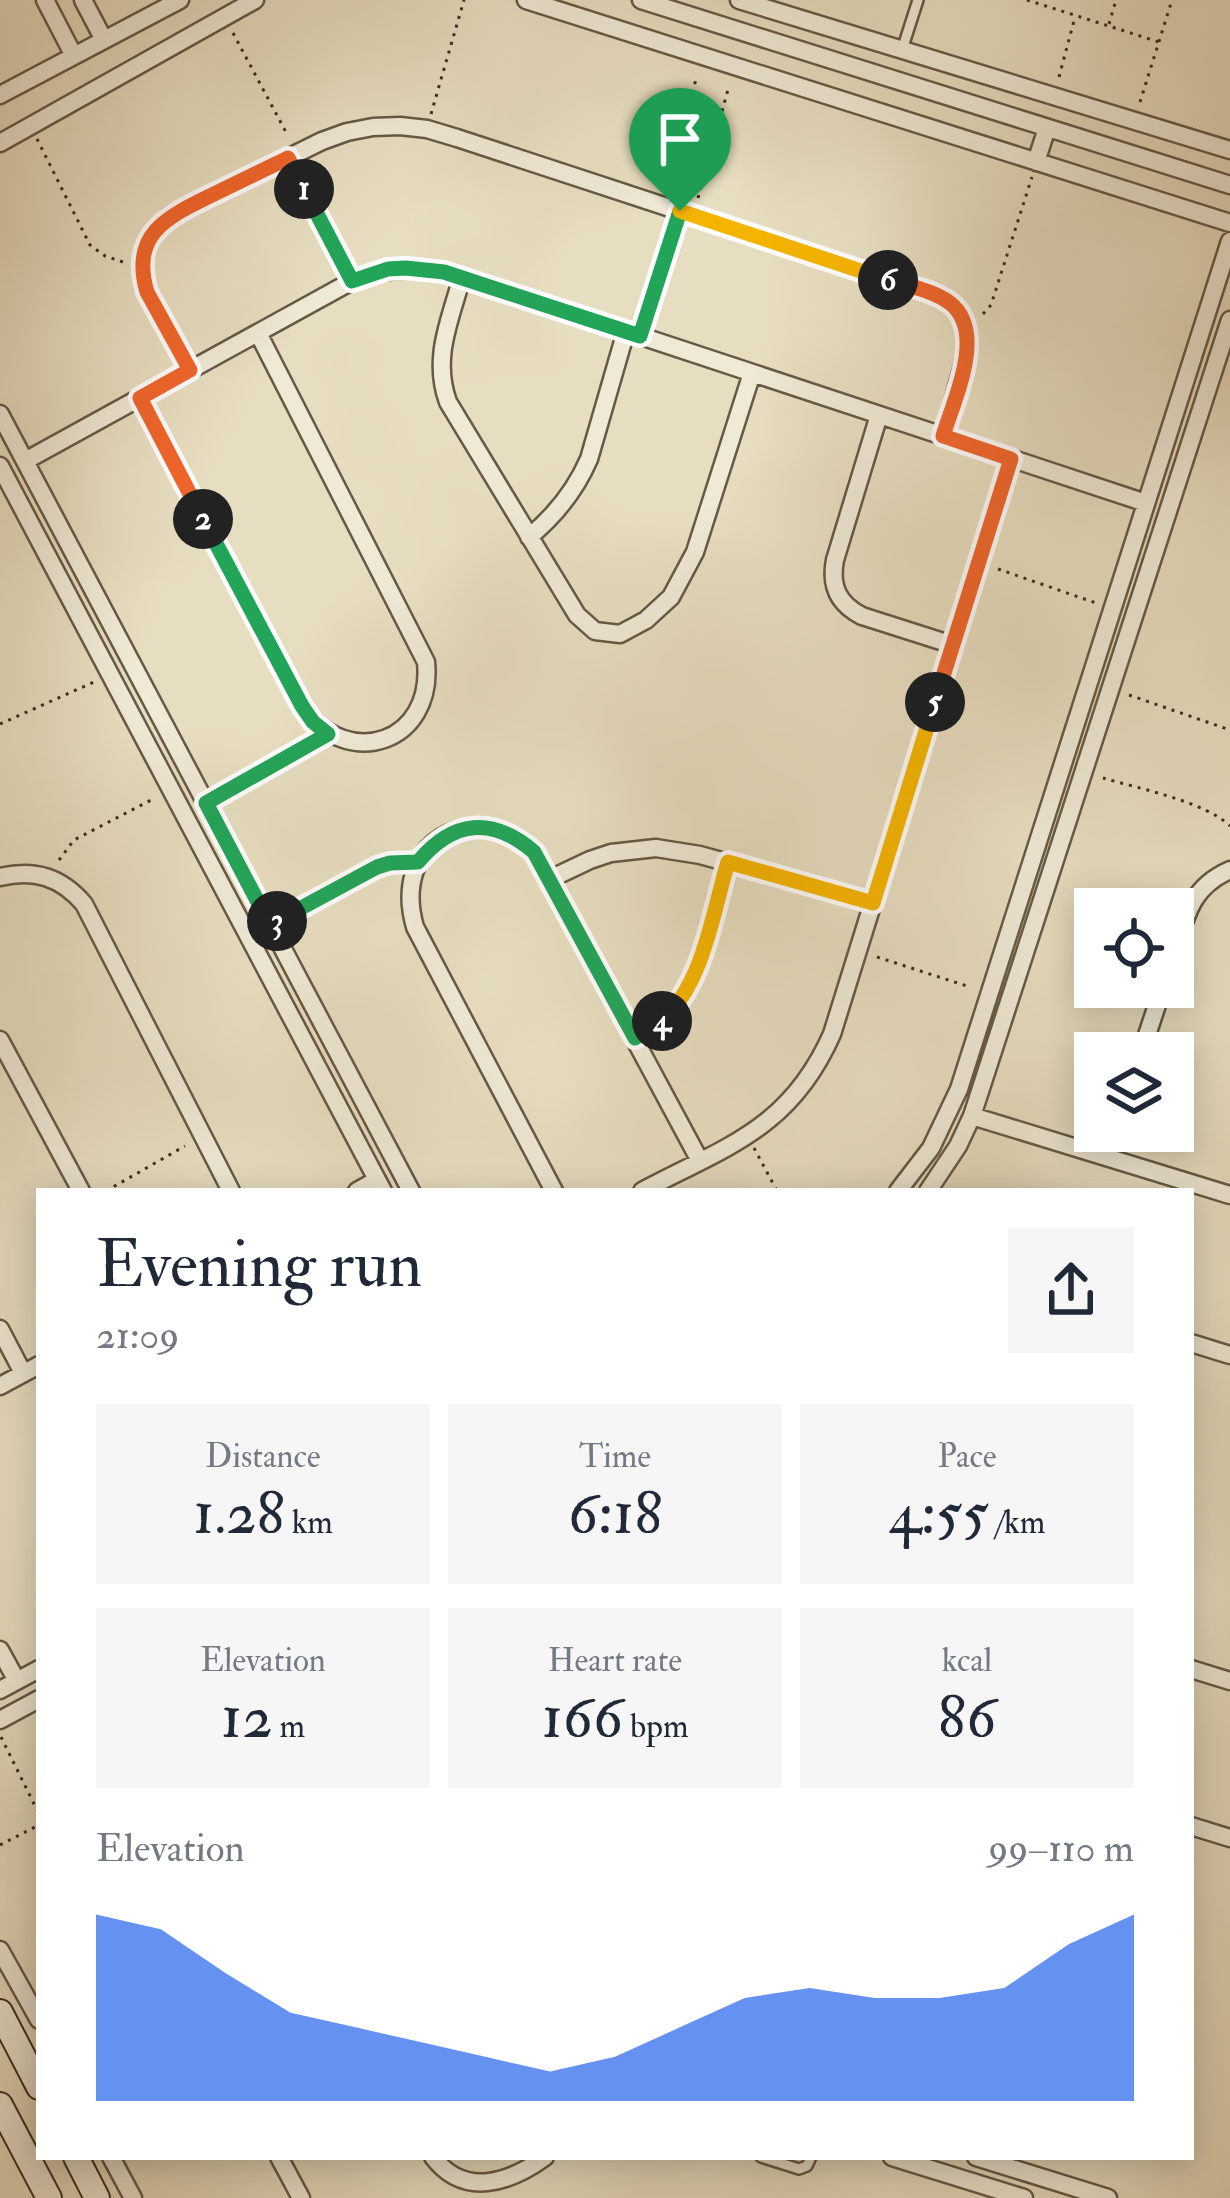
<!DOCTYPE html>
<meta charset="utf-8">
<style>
:root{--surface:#fff;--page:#f6f6f7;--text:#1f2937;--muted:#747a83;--accent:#2563eb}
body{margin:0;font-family:"IM FELL Double Pica",serif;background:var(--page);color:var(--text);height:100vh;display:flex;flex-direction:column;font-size:45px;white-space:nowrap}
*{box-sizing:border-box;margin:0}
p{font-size:39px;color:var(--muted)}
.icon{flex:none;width:66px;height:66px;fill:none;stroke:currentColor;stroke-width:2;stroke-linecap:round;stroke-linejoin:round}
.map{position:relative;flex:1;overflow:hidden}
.drawer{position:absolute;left:36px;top:1188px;width:1158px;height:972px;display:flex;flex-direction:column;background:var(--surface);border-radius:0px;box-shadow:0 6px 30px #0003}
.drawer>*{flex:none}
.buttons{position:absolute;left:1074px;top:888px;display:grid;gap:24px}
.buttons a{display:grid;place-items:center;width:120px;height:120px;border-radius:0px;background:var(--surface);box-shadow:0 6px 30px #0003;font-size:60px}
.pin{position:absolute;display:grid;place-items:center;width:102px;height:102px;color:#fff;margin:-123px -51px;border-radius:50% 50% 50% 0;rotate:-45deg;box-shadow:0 0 12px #0007}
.pin .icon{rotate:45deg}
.km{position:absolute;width:60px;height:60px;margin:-30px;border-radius:50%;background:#222;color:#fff;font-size:33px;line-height:60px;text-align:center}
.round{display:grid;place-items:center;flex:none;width:126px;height:126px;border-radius:0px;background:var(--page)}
.overview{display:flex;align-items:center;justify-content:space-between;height:204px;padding:0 60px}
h1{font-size:66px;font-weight:600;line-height:90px}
.figures{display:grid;grid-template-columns:repeat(3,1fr);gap:18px;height:204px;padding:12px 60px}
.figures div{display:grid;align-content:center;border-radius:0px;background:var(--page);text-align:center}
.figures b{font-size:60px;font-weight:600}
.figures small{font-size:33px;font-weight:400}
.figures p{font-size:33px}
.chart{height:336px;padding:24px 60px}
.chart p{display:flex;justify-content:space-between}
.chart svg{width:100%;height:216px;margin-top:12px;fill:var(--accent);opacity:.7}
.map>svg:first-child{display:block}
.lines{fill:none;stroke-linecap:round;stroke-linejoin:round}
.lane-casing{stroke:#665945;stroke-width:14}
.street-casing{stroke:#665945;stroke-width:21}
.secondary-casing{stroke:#3b2d1c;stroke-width:28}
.path{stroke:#3b2d1c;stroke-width:3;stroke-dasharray:3 6;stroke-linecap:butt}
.lane{stroke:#efe9d6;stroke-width:9}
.street{stroke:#efe9d6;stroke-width:16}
.secondary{stroke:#efe9d6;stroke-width:24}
.split-1-casing{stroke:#fff;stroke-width:24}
.split-2-casing{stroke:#fff;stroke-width:24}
.split-3-casing{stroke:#fff;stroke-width:24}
.split-4-casing{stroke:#fff;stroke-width:24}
.split-5-casing{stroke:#fff;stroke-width:24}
.split-6-casing{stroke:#fff;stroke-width:24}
.split-7-casing{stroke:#fff;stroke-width:24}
.split-1{stroke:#22a559;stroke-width:15}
.split-2{stroke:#f0652b;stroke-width:15}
.split-3{stroke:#22a559;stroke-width:15}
.split-4{stroke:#22a559;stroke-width:15}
.split-5{stroke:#f5b400;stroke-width:15}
.split-6{stroke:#f0652b;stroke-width:15}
.split-7{stroke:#f5b400;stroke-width:15}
</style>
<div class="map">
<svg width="1230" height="2198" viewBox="0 0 1230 2198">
<rect width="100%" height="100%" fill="#e7ddc0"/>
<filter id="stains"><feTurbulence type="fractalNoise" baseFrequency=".00167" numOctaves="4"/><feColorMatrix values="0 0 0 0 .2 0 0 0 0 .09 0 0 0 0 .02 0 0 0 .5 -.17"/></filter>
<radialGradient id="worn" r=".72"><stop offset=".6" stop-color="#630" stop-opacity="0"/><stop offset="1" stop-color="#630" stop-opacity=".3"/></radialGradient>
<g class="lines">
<defs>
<path id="lane" d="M902 50 918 0
M761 2157 799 2169 807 2166 811 2157"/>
<path id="street" d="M45 0 74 56
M83 0 104 40
M526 0 1230 223
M641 0 1230 185
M739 0 1230 150
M0 95 180 0
M0 143 255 0
M1036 162 1047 128
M462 277C450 320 432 358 448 402L577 615 595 631 620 634 646 620 671 597 695 552 752 373
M190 371 147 292C138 261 146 237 170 216L322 141 347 132 373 127 400 126 427 129 457 138 938 296C977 318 970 343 959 380 954 399 949 417 943 436
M140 398 302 707C349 772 434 742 426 662L258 333
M0 414 411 1191
M879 415 835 560C830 586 838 604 862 616L953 645
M25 461 352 281C390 266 423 266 462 277L1146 503
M0 466 383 1191
M529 537C556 515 575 491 589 459L626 331
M0 877C35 869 61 877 84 904L231 1191
M550 879 590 860 611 853 656 848 700 855 873 903
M1173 956C1186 918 1189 888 1230 870
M635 1038C702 1002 708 929 728 862
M0 1040 81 1191
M1141 1053 1163 987
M972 1116 1230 1195
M1106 1157 1115 1131
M357 1191 377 1180
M554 1191 415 927C391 844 469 796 534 852L700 1161
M642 1191C727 1146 790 1129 832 1034L1011 459
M898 1191 931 1148 959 1089 1230 241
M928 1191 958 1146 972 1116 1230 320
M0 1329 23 1373
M1191 1343 1230 1355
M0 1386 39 1365
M0 1650 17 1681
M1191 1669 1230 1681
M0 1690 39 1669
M0 1720 39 1699
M1191 1826 1230 1838
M0 1950 39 2020
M111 2157 133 2198
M279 2157 301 2198
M433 2157C464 2198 509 2183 545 2157
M892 2157 1024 2198
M976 2157 1108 2198"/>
<path id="secondary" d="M0 2012 39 2087
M0 2105 49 2198
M76 2157 97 2198"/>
</defs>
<use href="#lane" class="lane-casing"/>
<use href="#street" class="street-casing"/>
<use href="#secondary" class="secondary-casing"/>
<path class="path" d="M1027 0 1159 42
M1109 24 1116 0
M233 33 288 136
M1059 77 1075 17
M1140 102 1172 0
M431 114 464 0
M37 139 90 245 105 256 126 263
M297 175 343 263
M665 188 697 76
M698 198 729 86
M983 314 991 305 1032 177
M646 318 674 230
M998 569 1096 603
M1129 695 1230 730
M0 724 94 682
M1103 778C1137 788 1206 802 1230 826
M223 793 314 742
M59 860 74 840 155 798
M288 916 377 867 397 863
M877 957 970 987
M754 1148 777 1191
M106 1191 185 1146
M1 1737 39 1814
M0 1845 39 1825"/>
<use href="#lane" class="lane"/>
<use href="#street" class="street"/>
<use href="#secondary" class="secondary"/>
</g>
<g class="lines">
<defs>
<path id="split-1" d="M304 189 352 281 388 269 406 268 444 272 640 336 680 211"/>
<path id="split-2" d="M203 519 140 398 190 370 147 292C130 234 167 217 212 195 237 183 263 170 288 158L304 189"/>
<path id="split-3" d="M203 519 302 706 313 722 328 734 206 803 270 925 277 921"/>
<path id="split-4" d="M277 921 377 867 390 863 418 862C453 820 492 816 534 852L635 1038 662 1021"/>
<path id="split-5" d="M662 1021C704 982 712 915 728 862L873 903 935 702"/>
<path id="split-6" d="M888 280C907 286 933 290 950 303 987 332 954 399 943 436L1011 459 935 702"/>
<path id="split-7" d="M680 211 888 280"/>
</defs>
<use href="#split-1" class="split-1-casing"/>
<use href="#split-2" class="split-2-casing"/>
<use href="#split-3" class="split-3-casing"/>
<use href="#split-4" class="split-4-casing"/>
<use href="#split-5" class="split-5-casing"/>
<use href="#split-6" class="split-6-casing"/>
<use href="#split-7" class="split-7-casing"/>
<use href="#split-1" class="split-1"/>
<use href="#split-2" class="split-2"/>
<use href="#split-3" class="split-3"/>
<use href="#split-4" class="split-4"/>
<use href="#split-5" class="split-5"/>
<use href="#split-6" class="split-6"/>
<use href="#split-7" class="split-7"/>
</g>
<rect width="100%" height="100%" filter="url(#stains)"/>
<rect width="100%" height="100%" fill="url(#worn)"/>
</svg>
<div class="buttons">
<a><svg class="icon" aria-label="locate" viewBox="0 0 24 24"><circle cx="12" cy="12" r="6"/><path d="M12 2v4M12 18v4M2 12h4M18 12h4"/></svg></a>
<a><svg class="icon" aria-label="layers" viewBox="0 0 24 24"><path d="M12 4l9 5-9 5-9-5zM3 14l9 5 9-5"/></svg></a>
</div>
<div class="pin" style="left:680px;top:211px;background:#1e9e55"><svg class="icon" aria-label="arrive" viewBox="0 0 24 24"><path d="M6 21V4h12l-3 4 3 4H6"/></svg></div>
<b class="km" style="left:304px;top:189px">1</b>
<b class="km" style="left:203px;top:519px">2</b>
<b class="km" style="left:277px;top:921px">3</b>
<b class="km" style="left:662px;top:1021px">4</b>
<b class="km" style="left:935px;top:702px">5</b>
<b class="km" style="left:888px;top:280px">6</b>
<section class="drawer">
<div class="overview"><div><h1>Evening run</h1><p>21:09</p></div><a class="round"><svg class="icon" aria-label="share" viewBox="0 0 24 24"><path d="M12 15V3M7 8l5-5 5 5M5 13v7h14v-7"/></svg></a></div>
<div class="figures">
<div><p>Distance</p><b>1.28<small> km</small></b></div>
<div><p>Time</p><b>6:18</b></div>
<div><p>Pace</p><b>4:55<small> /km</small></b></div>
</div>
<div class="figures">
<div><p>Elevation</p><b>12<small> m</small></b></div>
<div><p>Heart rate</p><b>166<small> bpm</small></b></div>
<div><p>kcal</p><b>86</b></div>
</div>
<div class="chart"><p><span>Elevation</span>99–110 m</p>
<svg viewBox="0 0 160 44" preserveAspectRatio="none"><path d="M0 44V6L10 9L20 18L30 26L40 29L50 32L60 35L70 38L80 35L90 29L100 23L110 21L120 23L130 23L140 21L150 12L160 6V44z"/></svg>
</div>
</section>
</div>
